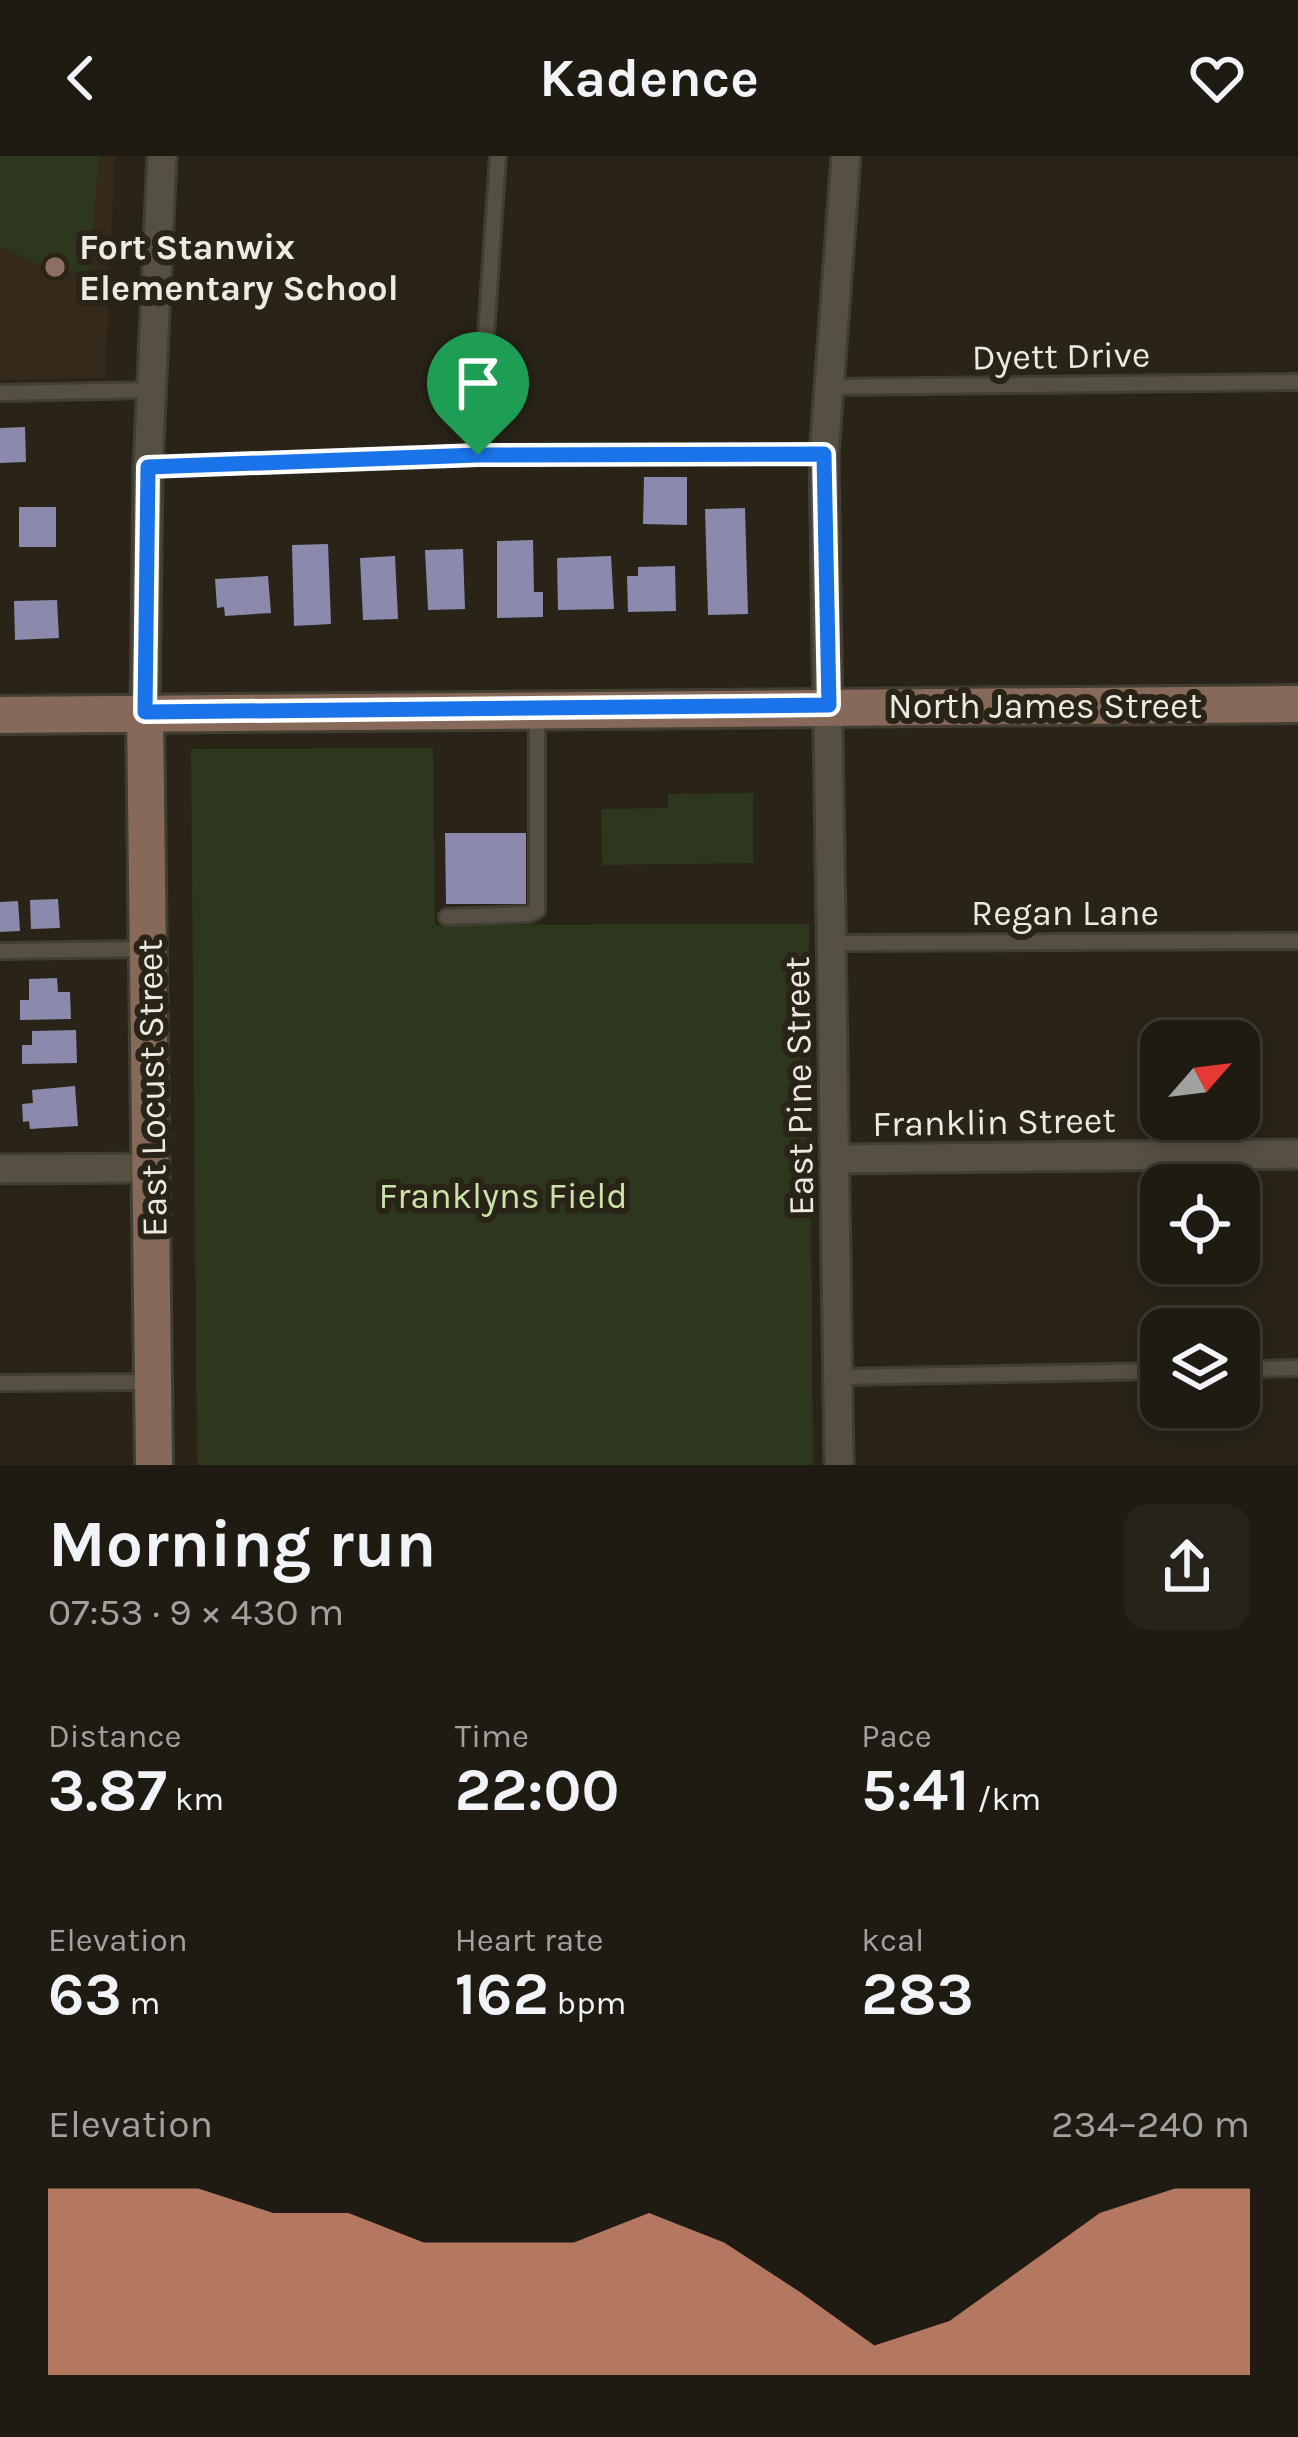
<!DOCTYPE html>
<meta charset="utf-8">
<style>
:root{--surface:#1f1a12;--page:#27231b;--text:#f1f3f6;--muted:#a1a19f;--line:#3c3832;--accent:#f39f82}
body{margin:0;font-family:Karla,sans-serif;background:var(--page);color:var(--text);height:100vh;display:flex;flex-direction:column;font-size:45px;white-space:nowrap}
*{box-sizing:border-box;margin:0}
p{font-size:39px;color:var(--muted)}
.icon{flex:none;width:66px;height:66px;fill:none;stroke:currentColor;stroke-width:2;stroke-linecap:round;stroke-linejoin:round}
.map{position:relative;height:1309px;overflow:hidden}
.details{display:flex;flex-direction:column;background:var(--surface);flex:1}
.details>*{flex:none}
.needle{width:78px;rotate:62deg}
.buttons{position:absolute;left:1140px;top:864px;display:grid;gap:24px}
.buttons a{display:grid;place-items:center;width:120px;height:120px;border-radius:24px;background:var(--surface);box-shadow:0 6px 18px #0003,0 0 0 3px var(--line);font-size:60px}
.pin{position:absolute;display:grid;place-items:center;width:102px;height:102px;color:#fff;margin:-123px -51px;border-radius:50% 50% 50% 0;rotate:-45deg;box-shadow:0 0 12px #0007}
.pin .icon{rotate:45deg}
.round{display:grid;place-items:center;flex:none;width:126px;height:126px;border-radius:24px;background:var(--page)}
.head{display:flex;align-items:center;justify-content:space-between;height:204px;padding:0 48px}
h1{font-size:66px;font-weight:700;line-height:90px}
.metrics{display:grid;grid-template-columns:repeat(3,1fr);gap:18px;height:204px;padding:12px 48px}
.metrics div{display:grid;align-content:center}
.metrics b{font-size:60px;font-weight:700}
.metrics small{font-size:33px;font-weight:400}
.metrics p{font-size:33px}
.chart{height:336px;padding:24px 48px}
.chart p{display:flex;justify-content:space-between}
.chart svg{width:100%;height:216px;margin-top:12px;fill:var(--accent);opacity:.7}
header{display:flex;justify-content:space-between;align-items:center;height:156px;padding:0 48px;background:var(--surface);font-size:54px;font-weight:700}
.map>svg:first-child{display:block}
.education{fill:#35291b}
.green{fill:#2d371d}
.building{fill:#8b89ac}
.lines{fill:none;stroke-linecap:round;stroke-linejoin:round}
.lane-casing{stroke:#423e34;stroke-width:20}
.street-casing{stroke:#423e34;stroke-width:33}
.secondary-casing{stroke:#423e34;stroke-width:42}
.lane{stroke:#565042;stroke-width:14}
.street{stroke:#565042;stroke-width:27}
.secondary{stroke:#866958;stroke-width:36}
.route-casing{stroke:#fff;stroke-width:24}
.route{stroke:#1a73e8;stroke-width:15}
.education-dot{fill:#8d6e63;stroke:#292318;stroke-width:4.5}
.labels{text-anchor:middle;stroke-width:12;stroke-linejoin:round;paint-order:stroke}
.poi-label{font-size:36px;font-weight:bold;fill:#eeeae2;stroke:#292318;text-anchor:start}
.street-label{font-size:36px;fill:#eeeae2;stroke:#292318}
.park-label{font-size:36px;fill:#cae3a8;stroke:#292318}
</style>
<header><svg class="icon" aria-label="back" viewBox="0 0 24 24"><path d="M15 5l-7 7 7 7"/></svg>Kadence<svg class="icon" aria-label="heart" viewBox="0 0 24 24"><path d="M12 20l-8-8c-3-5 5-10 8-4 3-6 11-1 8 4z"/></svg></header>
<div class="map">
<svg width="1298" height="1309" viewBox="0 0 1298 1309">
<rect width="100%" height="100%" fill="#292318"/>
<path class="education" d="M0 0H115L105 222 0 224Z"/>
<path class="green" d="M0 0H99L89 116 48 113 0 90Z
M433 592 435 769 809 768 813 1309H197L191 593Z
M753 637V707L602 709 601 653 668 652V638Z"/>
<path class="building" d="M25 271 26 306 0 307V272Z
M644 321H687V369L643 368Z
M19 351H56V391H19Z
M745 352 748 458 708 459 705 353Z
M533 384 534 436H543V461L497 462V385Z
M328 388 331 468 294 470 292 389Z
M463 393 465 453 428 454 425 394Z
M395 400 398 463 363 464 360 402Z
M611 400 614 453 558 454 557 402Z
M675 410 676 455 628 456 627 420H638V411Z
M268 420 271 457 225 460 224 451 217 452 215 423Z
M57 444 59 482 15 484 14 445Z
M445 677H526V748H446Z
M58 743 60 772 31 773 30 744Z
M18 745 20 775 0 776V746Z
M57 822 58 836H70L71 863 20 864V844H29V823Z
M76 874 77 907 22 908V889H32V875Z
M75 930 78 970 30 973 29 965 23 966 22 948 33 947 32 934Z"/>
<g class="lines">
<defs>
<path id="lane" d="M829 231 1298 226
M0 237 151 234
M478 299 498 0
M148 311 478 299H824
M447 761 529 758 537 754V557
M832 787 1298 785
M0 795 144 793
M1239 1213 1298 1212
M838 1221 1161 1215
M0 1227 149 1226"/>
<path id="street" d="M145 556 148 311 162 0
M835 1003 1298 998
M0 1013 151 1012
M839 1309 824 299 846 0"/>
<path id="secondary" d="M145 556 154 1309
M0 559 1298 548"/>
</defs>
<use href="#lane" class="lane-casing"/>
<use href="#street" class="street-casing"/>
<use href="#secondary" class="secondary-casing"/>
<use href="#lane" class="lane"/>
<use href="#street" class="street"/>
<use href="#secondary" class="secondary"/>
</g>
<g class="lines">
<defs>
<path id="route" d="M824 298 829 549 145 556 148 311 478 299Z"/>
</defs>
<use href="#route" class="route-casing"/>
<use href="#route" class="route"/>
</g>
<circle class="education-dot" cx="55" cy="111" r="12"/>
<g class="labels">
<g class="poi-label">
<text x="79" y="103">Fort Stanwix<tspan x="79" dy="41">Elementary School</tspan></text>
</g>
<g class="street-label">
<text transform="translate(1061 199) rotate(-1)" y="13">Dyett Drive</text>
<text x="1045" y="562">North James Street</text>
<text x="1065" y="769">Regan Lane</text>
<text transform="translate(798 930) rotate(-91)" y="13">East Pine Street</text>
<text transform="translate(151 932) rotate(-91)" y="13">East Locust Street</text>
<text transform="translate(994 965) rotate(-1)" y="13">Franklin Street</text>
</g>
<g class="park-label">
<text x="503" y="1052">Franklyns Field</text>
</g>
</g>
</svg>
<div class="buttons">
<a><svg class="needle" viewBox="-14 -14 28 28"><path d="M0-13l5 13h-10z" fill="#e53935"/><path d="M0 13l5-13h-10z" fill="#a1a19f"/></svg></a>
<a><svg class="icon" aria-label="locate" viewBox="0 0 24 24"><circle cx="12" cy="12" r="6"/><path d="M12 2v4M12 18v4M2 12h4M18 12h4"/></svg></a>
<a><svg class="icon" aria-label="layers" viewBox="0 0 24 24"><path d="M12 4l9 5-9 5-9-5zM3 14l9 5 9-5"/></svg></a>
</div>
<div class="pin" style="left:478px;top:299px;background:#1e9e55"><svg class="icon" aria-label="arrive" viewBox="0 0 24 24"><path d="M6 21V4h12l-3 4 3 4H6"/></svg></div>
</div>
<section class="details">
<div class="head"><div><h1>Morning run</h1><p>07:53 · 9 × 430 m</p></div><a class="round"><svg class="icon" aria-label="share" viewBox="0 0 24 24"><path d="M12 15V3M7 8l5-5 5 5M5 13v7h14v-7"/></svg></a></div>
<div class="metrics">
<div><p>Distance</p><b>3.87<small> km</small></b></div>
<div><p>Time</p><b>22:00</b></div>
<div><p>Pace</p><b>5:41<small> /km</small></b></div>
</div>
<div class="metrics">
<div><p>Elevation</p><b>63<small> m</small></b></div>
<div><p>Heart rate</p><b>162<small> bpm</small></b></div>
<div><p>kcal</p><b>283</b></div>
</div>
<div class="chart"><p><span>Elevation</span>234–240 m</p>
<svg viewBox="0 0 160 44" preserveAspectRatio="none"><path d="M0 44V6L10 6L20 6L30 11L40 11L50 17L60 17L70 17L80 11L90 17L100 27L110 38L120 33L130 22L140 11L150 6L160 6V44z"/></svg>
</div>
</section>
